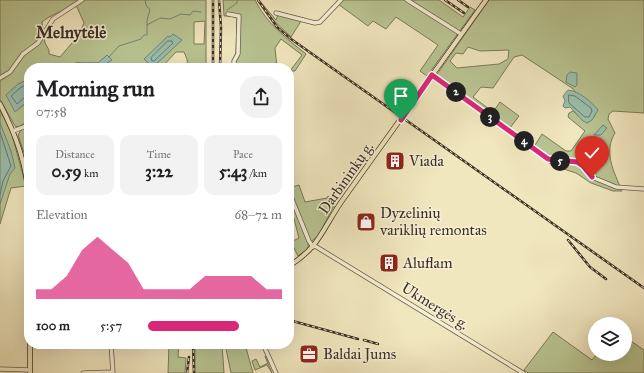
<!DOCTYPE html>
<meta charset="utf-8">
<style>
:root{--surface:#fff;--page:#f2f2f2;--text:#202124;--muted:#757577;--accent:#db2777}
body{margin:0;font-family:"IM FELL Great Primer",serif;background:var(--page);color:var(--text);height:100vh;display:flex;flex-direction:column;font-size:15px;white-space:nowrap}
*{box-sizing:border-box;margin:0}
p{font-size:13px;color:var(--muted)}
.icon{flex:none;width:22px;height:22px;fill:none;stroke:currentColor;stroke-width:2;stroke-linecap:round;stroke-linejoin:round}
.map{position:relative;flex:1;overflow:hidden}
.panel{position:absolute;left:24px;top:63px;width:270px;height:286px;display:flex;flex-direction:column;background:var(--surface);border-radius:16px;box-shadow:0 4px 16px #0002}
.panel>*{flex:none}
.fabs{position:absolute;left:588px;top:317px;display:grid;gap:8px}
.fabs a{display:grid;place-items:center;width:44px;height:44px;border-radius:50%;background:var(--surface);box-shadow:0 4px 16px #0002;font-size:20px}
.pin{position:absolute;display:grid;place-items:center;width:34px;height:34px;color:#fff;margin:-41px -17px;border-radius:50% 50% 50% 0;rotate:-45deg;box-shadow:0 0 4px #0007}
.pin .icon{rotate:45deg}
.km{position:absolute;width:20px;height:20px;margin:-10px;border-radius:50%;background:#222;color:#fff;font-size:11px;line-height:20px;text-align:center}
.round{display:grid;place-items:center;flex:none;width:42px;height:42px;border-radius:16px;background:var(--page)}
.head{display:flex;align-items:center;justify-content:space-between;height:68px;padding:0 12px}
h1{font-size:22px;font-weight:800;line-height:30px}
.metrics{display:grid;grid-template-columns:repeat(3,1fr);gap:6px;height:68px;padding:4px 12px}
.metrics div{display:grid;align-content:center;border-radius:10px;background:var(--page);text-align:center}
.metrics b{font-size:17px;font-weight:800}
.metrics small{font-size:11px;font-weight:400}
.metrics p{font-size:11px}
.chart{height:112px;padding:8px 12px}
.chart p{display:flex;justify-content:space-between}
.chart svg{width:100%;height:72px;margin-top:4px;fill:var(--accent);opacity:.7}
ul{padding:0 12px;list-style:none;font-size:13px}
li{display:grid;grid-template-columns:64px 48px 1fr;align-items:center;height:30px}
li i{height:10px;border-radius:5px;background:var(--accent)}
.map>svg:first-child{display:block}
.green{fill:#b9c592;stroke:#7a7a5a;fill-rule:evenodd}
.water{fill:#9bc0ae;stroke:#748676}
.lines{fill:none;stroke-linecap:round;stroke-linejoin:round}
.shore{stroke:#6a7868;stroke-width:1}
.stream{stroke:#748676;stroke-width:1}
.minor-casing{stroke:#685e4a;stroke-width:5}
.major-casing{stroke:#3a3023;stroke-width:5.5}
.minor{stroke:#f6efd5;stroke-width:3.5}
.major{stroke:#f1e7bf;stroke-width:4}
.rail-casing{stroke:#3a3023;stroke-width:2.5}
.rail{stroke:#f6efd5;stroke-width:1;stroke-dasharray:3;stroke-linecap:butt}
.route-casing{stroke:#fff;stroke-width:8}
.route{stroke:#db2777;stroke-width:5}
.labels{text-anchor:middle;stroke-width:3;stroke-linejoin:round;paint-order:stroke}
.poi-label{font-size:15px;fill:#3a3023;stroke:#f6efd5;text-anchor:start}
.street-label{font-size:15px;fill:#3a3023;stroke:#f6efd5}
.quarter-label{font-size:17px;font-weight:bold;fill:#3a3023;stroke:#f6efd5}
</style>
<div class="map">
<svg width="644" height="373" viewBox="0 0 644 373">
<rect width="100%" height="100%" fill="#f1e7bf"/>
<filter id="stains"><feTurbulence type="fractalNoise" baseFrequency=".005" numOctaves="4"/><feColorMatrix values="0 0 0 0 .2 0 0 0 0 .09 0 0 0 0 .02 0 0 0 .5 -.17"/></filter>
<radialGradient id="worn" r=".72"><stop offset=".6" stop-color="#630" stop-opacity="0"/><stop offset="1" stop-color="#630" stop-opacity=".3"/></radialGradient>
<path class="green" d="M0 0H206V68H188L187 59 184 52H176L161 68H107V63H76L61 68H29V79L11 90 19 109 29 100V121L18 127 15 126 0 99ZM73 6 77 7 84 23 78 36 60 57 49 54V50L45 43 42 22C50 15 63 11 73 6ZM205 21 204 44H194V22ZM181 40 153 67 144 59Z
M223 0H255C267 24 286 38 306 54L295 71H290L302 55 281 39 275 48 277 68H233V60L236 53 237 18 235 16H224Z
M259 0 276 20 279 12 303 18 291 37 269 16Z
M340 0H439L463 17 470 7 475 10 427 76 420 71 438 45 396 17 386 29 373 21 368 26 338 4Z
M489 0H644V113L613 111 609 114 608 119 615 133C603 152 614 172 622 191H613L591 183 576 173 552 165 532 150 542 134 566 151H571L585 131 568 117 569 113 573 111 587 123 595 116 572 88 522 55 514 57 493 88 481 87 473 97 493 112 500 102 519 116 507 132 433 80ZM468 47 480 51 509 50 508 59 499 64 457 68 450 61 456 53 463 54Z
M0 110 12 135 26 186 11 188 0 224Z
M29 126V158L25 156 18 135 21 130Z
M299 185 305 202 327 198 328 196 333 201 334 206 318 236 308 244V249L298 256 291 242 299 238 289 199V188Z
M553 332 592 360 597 354H625V337L644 350V373H528L524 370Z
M169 344H179L178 357 186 358 185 373H168Z
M195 344H222L224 373H195Z
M225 344H245L253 373H231Z
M265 356 272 373 267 365 255 370 252 361 256 359 260 367 268 363Z"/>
<path class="water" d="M173 34 182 40 153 67 144 59 168 36 170 37Z
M107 55 112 60 107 63V68H61L76 63H98Z
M570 72 577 73V85L575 87 566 82 567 75Z
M29 79V100L15 112 6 95 18 84Z
M568 90C579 91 592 102 598 110L592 120 587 123 583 121 570 107 565 108 563 106 565 101 563 96Z
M0 123 11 151 15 168 10 174 0 204Z
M603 125 607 128 601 135H594Z"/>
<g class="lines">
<path class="shore" d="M168 41H172L173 43 154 61H152L151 58Z
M29 83 20 88 11 96 17 104 24 98 29 96
M569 95 575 96 591 108 592 111 589 117H585L569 103Z
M0 132 11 166 3 181 0 195"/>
<path class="stream" d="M145 0 146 5 150 10 147 20V25
M227 10 237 3V0
M109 57 119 46 141 39 144 35H147V25L160 18 170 19 181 14 190 15 193 11 201 12"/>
<defs>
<path id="minor" d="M407 0 461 34
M276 13 315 23 320 22 341 0
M228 14 239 16 238 54 234 61V68
M432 75 548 159 577 162 583 166 592 177 616 187 644 189
M0 78 10 72 23 54 38 43 53 19 82 0
M13 131 29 125
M23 161 29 160
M289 192 309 241 313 247
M315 246 523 373
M111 344 113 373
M263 344 276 373
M0 369 30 370
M83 373 113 372"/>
<path id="major" d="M0 104C16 135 27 165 29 201
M289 266C321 246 323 227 344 198 392 132 439 66 486 0
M30 344V373"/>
</defs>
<use href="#minor" class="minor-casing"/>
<use href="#major" class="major-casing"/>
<use href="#minor" class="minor"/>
<use href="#major" class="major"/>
<defs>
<path id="rail" d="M213 0V68
M219 0 221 27 220 68
M258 0 277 27 291 39 644 288
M445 0 464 13
M458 0 468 7
M568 240 590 267 606 279
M289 320 358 339
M364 340 378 344
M193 344 194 373
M187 373 189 357"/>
</defs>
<use href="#rail" class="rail-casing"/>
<use href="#rail" class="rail"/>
</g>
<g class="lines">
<defs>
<path id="route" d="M401 120 432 75 548 159 577 162 583 166 592 177"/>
</defs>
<use href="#route" class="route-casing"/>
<use href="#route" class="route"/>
</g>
<defs>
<symbol id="building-square" viewBox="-11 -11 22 22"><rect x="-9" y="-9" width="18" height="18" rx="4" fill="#8f2418" stroke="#f6efd5"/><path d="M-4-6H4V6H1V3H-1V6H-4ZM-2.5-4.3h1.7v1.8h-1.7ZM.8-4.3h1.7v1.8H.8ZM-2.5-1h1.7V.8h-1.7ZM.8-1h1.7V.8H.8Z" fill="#fff"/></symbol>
<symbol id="shop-square" viewBox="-11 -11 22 22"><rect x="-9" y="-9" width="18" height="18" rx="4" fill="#8f2418" stroke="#f6efd5"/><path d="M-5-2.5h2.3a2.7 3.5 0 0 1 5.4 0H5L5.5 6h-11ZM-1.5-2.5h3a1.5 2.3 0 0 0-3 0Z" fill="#fff"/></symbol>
<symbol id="office-square" viewBox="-11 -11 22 22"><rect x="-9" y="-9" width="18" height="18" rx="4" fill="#8f2418" stroke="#f6efd5"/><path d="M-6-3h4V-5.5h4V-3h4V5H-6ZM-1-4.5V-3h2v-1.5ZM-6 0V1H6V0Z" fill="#fff"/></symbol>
</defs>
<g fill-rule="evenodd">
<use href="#building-square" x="384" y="150" width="22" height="22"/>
<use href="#shop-square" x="355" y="211" width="22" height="22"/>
<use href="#building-square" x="378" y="252" width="22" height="22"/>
<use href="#office-square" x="298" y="343" width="22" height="22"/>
</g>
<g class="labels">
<g class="poi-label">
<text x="409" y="166">Viada</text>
<text x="380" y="218">Dyzelinių<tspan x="380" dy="17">variklių remontas</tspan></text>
<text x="403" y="268">Aluflam</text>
<text x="323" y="359">Baldai Jums</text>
</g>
<g class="street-label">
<text transform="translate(346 178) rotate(-55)" y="5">Darbininkų g.</text>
<text transform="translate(435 306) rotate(32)" y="5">Ukmergės g.</text>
</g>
<g class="quarter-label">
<text x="71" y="38">Melnytėlė</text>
</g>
</g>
<rect width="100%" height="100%" filter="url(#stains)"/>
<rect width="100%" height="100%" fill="url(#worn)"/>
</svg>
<div class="fabs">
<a><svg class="icon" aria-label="layers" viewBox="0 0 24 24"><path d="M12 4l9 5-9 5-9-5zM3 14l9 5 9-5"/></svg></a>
</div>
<div class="pin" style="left:401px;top:120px;background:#1e9e55"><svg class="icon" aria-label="arrive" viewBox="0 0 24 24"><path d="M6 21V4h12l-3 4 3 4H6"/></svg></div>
<div class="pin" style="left:592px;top:177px;background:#d93025"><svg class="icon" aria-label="check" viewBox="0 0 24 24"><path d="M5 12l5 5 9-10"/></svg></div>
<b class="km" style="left:456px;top:92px">2</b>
<b class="km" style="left:490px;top:117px">3</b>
<b class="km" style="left:524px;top:141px">4</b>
<b class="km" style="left:560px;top:161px">5</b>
<section class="panel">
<div class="head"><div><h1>Morning run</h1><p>07:58</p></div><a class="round"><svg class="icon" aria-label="share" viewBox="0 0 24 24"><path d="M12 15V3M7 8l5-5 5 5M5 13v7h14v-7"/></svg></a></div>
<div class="metrics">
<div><p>Distance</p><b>0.59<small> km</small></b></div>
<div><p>Time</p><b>3:22</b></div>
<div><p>Pace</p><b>5:43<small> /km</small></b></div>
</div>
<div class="chart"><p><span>Elevation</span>68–72 m</p>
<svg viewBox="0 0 160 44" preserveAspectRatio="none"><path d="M0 44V38L10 38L20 30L30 14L40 6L50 14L60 22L70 38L80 38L90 38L100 38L110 30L120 30L130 30L140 30L150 38L160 38V44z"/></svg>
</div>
<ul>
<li><b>100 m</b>5:57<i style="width:68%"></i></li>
</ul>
</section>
</div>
